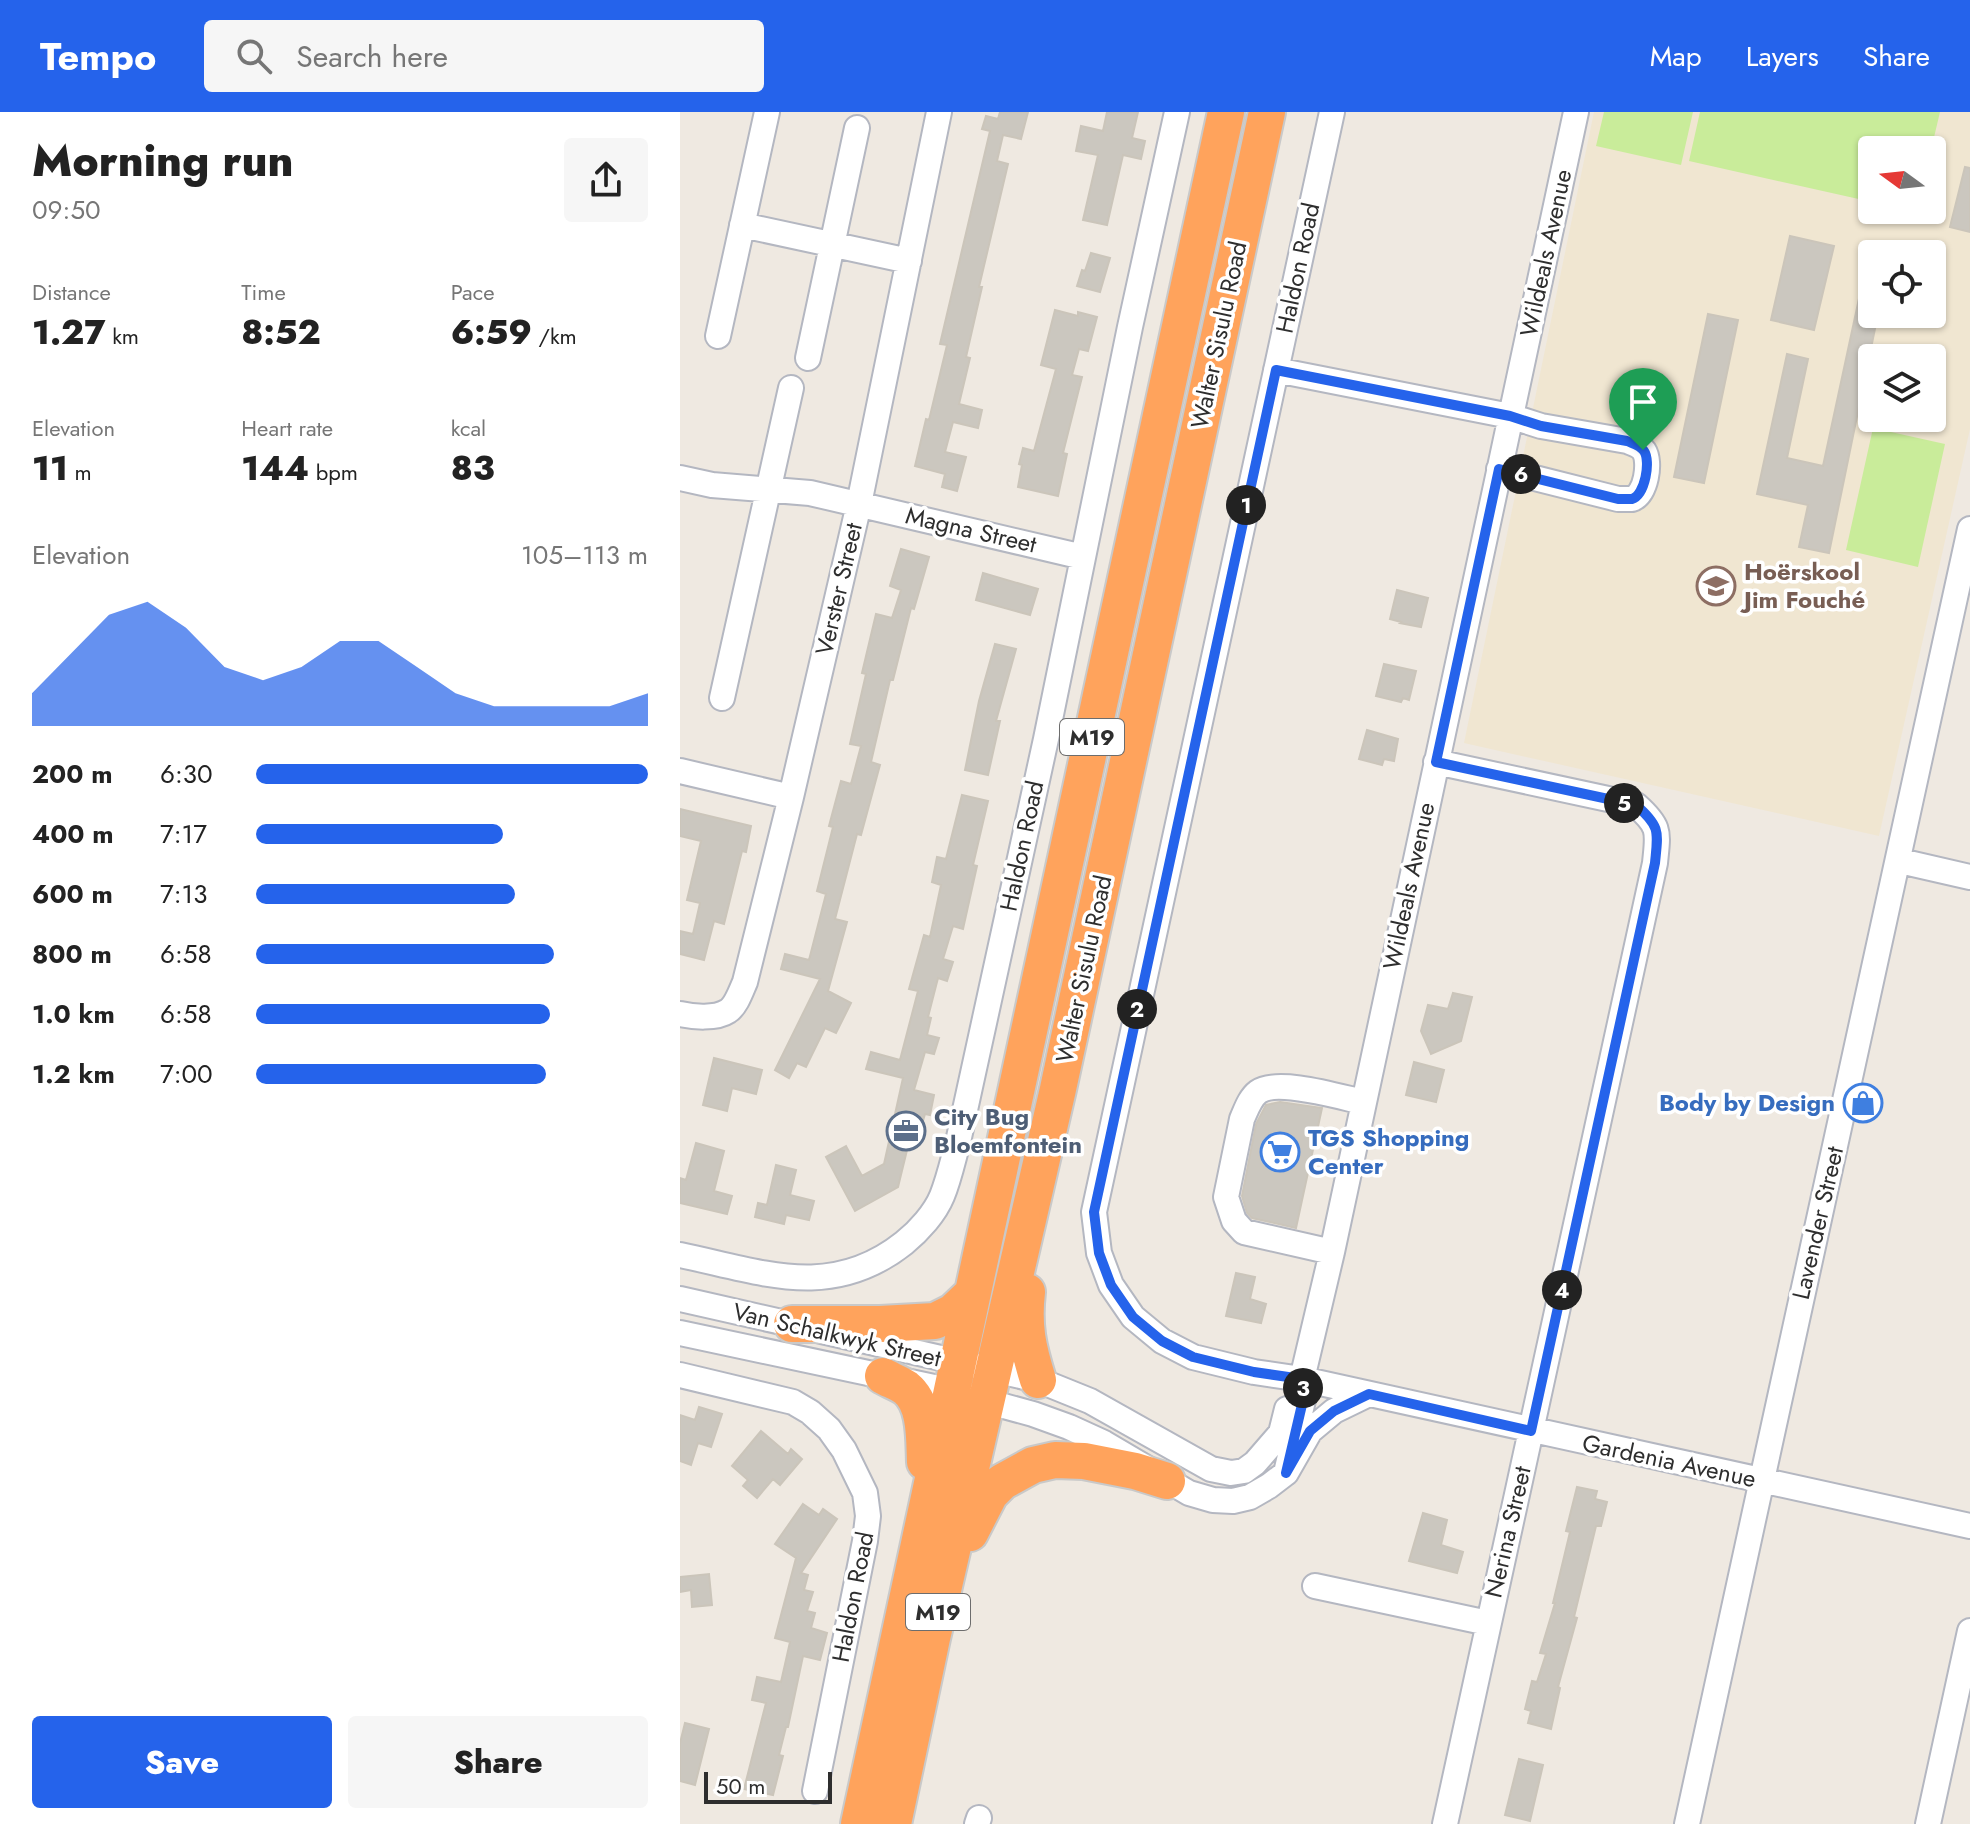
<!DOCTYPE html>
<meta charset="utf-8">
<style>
:root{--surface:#fff;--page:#f6f6f6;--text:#222;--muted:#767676;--accent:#2563eb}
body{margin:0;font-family:Jost,sans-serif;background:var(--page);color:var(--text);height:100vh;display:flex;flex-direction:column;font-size:30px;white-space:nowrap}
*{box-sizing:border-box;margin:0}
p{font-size:26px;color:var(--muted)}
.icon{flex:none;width:44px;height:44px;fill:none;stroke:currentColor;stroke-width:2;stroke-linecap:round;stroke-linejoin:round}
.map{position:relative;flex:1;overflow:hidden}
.side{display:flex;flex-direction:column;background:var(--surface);width:680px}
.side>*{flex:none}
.needle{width:52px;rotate:285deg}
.buttons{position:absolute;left:1178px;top:24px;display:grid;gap:16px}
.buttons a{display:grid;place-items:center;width:88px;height:88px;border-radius:8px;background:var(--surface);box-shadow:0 2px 6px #0004;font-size:40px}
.scale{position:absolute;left:24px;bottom:20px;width:128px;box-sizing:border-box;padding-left:8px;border:4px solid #2e2e2e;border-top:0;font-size:22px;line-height:28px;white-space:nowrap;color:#2e2e2e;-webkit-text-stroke:6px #fff;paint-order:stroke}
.pin{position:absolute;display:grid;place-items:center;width:68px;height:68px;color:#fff;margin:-82px -34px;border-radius:50% 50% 50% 0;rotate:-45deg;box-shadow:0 0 8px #0007}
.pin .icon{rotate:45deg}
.km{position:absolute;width:40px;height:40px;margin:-20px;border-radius:50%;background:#222;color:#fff;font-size:22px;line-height:40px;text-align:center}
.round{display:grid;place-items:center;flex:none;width:84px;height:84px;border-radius:8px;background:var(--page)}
.headline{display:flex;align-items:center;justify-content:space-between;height:136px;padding:0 32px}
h1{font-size:44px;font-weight:800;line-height:60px}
.figures{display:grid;grid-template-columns:repeat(3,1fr);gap:12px;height:136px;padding:8px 32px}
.figures div{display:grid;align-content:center}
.figures b{font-size:34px;font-weight:800}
.figures small{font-size:22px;font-weight:400}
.figures p{font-size:22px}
.chart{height:224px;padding:16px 32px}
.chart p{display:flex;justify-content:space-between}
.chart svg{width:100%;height:144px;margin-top:8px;fill:var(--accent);opacity:.7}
.button{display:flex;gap:16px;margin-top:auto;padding:16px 32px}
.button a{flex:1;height:92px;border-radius:8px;background:var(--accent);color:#fff;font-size:32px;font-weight:800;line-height:92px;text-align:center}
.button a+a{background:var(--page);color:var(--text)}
ul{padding:0 32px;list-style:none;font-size:26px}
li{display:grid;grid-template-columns:128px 96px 1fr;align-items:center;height:60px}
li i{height:20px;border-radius:10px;background:var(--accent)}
header{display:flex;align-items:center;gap:48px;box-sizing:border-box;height:112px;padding:0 40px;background:var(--accent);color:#fff}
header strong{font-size:38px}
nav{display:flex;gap:44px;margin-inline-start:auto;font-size:28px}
.search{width:560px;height:72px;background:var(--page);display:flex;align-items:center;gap:20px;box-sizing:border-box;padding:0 28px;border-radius:8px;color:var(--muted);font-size:30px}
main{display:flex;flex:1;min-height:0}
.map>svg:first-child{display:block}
.education{fill:#f0e6d1;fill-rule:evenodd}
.pitch{fill:#c9ec9a}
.building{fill:#cbc7bf;stroke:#cbc5ba;stroke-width:2}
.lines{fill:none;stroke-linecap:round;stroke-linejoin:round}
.minor-casing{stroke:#b4b7c1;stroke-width:28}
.highway-casing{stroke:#c9c9c9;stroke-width:40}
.minor{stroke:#fff;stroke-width:24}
.highway{stroke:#ffa35c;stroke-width:36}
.route-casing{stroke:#fff;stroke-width:16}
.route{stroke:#2563eb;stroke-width:10}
.labels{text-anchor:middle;stroke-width:7;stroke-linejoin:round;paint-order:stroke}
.shield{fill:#fff;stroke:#6d6d6d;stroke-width:2}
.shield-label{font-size:22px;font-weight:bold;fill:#2e2e2e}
.street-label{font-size:24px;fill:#2e2e2e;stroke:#fff}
.education-label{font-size:24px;font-weight:bold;fill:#785e54;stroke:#fff;text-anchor:start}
.shop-label{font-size:24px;font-weight:bold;fill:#366cbe;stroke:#fff;text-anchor:end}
.service-label{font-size:24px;font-weight:bold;fill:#4e5e75;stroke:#fff;text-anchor:start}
</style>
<header>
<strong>Tempo</strong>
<div class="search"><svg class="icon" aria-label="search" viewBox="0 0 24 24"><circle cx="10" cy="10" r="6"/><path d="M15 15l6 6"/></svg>Search here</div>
<nav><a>Map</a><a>Layers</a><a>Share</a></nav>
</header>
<main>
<section class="side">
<div class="headline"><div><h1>Morning run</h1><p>09:50</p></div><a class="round"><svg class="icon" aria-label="share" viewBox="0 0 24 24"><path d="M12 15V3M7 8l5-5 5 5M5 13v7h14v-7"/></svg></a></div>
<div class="figures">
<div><p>Distance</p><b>1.27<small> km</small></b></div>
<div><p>Time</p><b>8:52</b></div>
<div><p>Pace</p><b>6:59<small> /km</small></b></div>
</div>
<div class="figures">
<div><p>Elevation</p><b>11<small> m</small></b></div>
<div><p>Heart rate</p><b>144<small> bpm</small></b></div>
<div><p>kcal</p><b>83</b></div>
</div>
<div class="chart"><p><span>Elevation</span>105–113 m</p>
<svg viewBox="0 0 160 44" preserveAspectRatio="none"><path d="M0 44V34L10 22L20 10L30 6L40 14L50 26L60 30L70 26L80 18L90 18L100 26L110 34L120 38L130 38L140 38L150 38L160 34V44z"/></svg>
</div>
<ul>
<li><b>200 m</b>6:30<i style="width:100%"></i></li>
<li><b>400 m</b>7:17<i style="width:63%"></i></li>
<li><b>600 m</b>7:13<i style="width:66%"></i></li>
<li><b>800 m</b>6:58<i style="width:76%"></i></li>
<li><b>1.0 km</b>6:58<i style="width:75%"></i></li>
<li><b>1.2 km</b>7:00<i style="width:74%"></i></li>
</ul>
<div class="button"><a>Save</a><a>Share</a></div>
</section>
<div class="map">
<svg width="1290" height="1712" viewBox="0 0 1290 1712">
<rect width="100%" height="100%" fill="#efe9e1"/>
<path class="education" d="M914 0H1290V317L1199 724 784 631ZM1192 38H1252V98H1192ZM1192 142H1252V202H1192ZM1192 246H1252V306H1192Z"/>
<path class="pitch" d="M924 0H1013L1001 53 916 34Z
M1020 0H1260L1251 38H1192V90L1009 49Z
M1193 316 1265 332 1238 455 1166 438Z"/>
<path class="building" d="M320 0H348L341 27 323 23 317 49 328 52 299 175H302L286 245 290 246 279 292 302 298 298 316 273 310 265 340 286 345 277 379 262 375 265 362 235 354 246 307 249 308 267 233 260 232 310 19 302 17 306 4 318 7Z
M427 0H458L452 26 465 29 461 47 443 43 427 113 403 108 418 43 396 39 401 14 423 19Z
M1285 55 1290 56V120L1270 115Z
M1110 124 1154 134 1134 218 1091 208Z
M411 141 430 146 420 180 397 174 402 158 405 159Z
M1186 154 1192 155V202H1198L1149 441 1119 435 1128 393 1077 382 1107 242 1128 247 1107 346 1143 354Z
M375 198 398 204V200L417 205 408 239 399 237 392 263 402 265 383 341 387 342 378 384 338 375 342 353 339 352 343 336 354 339 376 257 361 253Z
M1028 202 1058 208 1024 371 994 365Z
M221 437 249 445 234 497 231 496 213 568H210L191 650 200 653 181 723 177 722 155 807 167 810 148 879 171 891 156 921 145 916 126 955 117 951 109 966 95 958 140 867 101 857 105 842 129 848 146 782 137 779 153 715 149 714 161 669 171 672 181 634 170 632 186 562 182 561 196 502 212 506 221 478 210 474Z
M303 461 358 477 350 503 296 488Z
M717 478 748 486 741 515 720 511 721 510 710 507Z
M315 532 336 537 316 609H320L308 663 285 658 299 589Z
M704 552 736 559 729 588 723 586 721 590 696 584Z
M687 618 718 627 714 649 704 647 702 653 679 647Z
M282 683 308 689 293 753 297 754 283 817 273 814 263 847 273 850 267 869 258 866 248 905 251 906 247 923 259 926 254 942 245 940 234 978 254 983 250 1003 245 1002 235 1036 228 1034 218 1075 175 1099 146 1045 166 1034 182 1064 204 1052 223 966 186 957 191 940 220 948 238 879 229 877 244 823 250 825 261 773 252 770 257 745 266 747Z
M0 697 71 714 66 740 62 739 44 812 34 809 24 848 0 842V819L13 822 20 791 7 788 21 729 0 724Z
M773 881 792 885 781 929 751 942 741 919 748 893 768 897Z
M34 946 82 958 76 982 52 976 47 999 23 993Z
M734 950 764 958 756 990 726 983Z
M600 990 642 996 616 1116 572 1106 567 1101 562 1084 576 1012 586 993Z
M16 1031 44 1039 34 1079 52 1084 47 1102 0 1091V1066L6 1068Z
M96 1053 116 1058 110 1083 134 1089 129 1108 106 1103 104 1112 75 1105 78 1091 87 1093Z
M556 1161 575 1165 570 1187 586 1192 581 1211 546 1204Z
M19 1295 42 1302 31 1335 18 1331 11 1353 0 1349V1303L15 1308Z
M81 1319 108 1342 111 1337 122 1347 100 1373 93 1367 77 1386 63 1374 68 1368 52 1354Z
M897 1375 917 1379 915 1387 927 1390 921 1414H916L894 1505 897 1506 878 1575 880 1576 871 1617 848 1611 851 1599 845 1597 852 1569 857 1570 866 1542 860 1541 875 1491H873L890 1420 886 1419Z
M123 1392 139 1403 143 1397 157 1407 121 1461 128 1463 124 1478 133 1480 127 1499 135 1501 131 1516 147 1521 140 1548 123 1544 108 1615H106L99 1643 103 1644 93 1683 64 1677 86 1591 72 1588 77 1565 101 1570 110 1530 95 1526 116 1446 95 1432Z
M743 1401 767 1408 761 1433 783 1440 777 1461 729 1449Z
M29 1462 32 1493 12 1495 11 1478 0 1480V1465Z
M5 1611 29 1617 15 1673 0 1669V1631Z
M839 1647 863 1653 850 1709 825 1703Z"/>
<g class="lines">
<defs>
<path id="minor" d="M652 0 414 1100 419 1141 431 1173 453 1205 482 1229 513 1245 574 1260 622 1267 1290 1414
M62 113 229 149
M38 224 87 0
M128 246 177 16
M596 258 830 304 861 314 947 329C954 332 960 333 964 339 971 350 966 383 952 387 950 387 940 387 938 387L819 357
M0 366 32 373 130 381 403 445
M42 586 111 276
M756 650 956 693C981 715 978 720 975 751L765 1712
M0 659 111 685
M1220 749 1290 765
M0 902C13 905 36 907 48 899 56 894 61 879 65 870L111 685 179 392 259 0
M652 1140 564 1120 554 1109 546 1085 562 1007C566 998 570 986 578 980 597 966 660 985 683 990
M0 1143C82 1160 151 1189 224 1131 239 1119 255 1101 262 1084 269 1067 273 1048 278 1030L366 627 450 215 497 0
M0 1187 358 1268 410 1289 531 1357 551 1361 564 1359 575 1351 601 1321 607 1297
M0 1221 254 1275 353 1302 389 1315 424 1331 509 1381 533 1388 553 1389 570 1385 589 1374 606 1361 630 1319 654 1299 689 1282
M0 1263 113 1290 130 1300 149 1317 164 1338 185 1381 188 1404 185 1429 135 1679
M606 1361 624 1284 622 1267 652 1140 896 0
M635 1474 808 1511
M297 1712 299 1706
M1007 1712C1100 1280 1198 849 1290 417
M1248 1712 1290 1519"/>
<path id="highway" d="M347 1180C343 1214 348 1236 358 1268
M112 1212H200L255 1209 273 1200 292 1182
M203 1264C210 1268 219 1271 226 1276 246 1292 244 1327 245 1350
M290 1421 310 1382 322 1370 353 1353 375 1348 404 1349 455 1359 487 1369
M179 1712 546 0
M213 1712 252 1526 378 977 587 0"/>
</defs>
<use href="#minor" class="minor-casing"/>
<use href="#highway" class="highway-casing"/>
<use href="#minor" class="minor"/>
<use href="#highway" class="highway"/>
</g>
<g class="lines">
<defs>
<path id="route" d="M596 258 830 304 861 314 947 329C954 332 960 333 964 339 971 349 965 383 952 387 950 387 940 387 938 387L819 357 756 650 956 693C981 715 978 720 975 751L851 1319 689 1282 654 1299 630 1319 606 1361 624 1284 622 1267 574 1260 513 1245 482 1229 453 1205 431 1173 419 1141 414 1100Z"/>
</defs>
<use href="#route" class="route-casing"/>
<use href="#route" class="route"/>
</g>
<defs>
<symbol id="school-ring" viewBox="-11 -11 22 22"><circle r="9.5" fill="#fff" stroke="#8d6e63" stroke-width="1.5"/><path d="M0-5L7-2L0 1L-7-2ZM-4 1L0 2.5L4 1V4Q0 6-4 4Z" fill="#8d6e63"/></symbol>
<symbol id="shop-ring" viewBox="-11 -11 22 22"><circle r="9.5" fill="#fff" stroke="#3f7fe0" stroke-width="1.5"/><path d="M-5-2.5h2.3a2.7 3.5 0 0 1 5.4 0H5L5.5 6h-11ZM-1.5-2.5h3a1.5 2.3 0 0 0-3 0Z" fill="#3f7fe0"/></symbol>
<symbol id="office-ring" viewBox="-11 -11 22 22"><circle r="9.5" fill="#fff" stroke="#5c6f8a" stroke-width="1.5"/><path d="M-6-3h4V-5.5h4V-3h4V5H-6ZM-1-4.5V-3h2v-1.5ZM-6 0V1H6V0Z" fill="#5c6f8a"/></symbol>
<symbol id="supermarket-ring" viewBox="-11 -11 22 22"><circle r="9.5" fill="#fff" stroke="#3f7fe0" stroke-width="1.5"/><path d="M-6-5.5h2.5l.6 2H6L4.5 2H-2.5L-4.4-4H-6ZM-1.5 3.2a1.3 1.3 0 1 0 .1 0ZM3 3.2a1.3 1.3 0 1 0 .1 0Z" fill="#3f7fe0"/></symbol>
</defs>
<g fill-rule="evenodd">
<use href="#school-ring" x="1014" y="452" width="44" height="44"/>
<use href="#shop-ring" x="1161" y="969" width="44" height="44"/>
<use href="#office-ring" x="204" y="997" width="44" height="44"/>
<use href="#supermarket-ring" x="578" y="1018" width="44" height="44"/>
</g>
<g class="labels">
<g class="shield">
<rect x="380" y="607" width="64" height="36" rx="6"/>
<rect x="226" y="1482" width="64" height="36" rx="6"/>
</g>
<g class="shield-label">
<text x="412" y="633">M19</text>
<text x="258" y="1508">M19</text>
</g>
<g class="street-label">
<text transform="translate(866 141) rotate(-78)" y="8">Wildeals Avenue</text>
<text transform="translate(618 156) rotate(-78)" y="8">Haldon Road</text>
<text transform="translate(539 223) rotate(-78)" y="8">Walter Sisulu Road</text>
<text transform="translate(291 418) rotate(13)" y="8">Magna Street</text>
<text transform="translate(159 477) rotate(-77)" y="8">Verster Street</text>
<text transform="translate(342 734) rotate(-78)" y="8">Haldon Road</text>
<text transform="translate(729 774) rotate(-78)" y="8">Wildeals Avenue</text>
<text transform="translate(404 857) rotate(-78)" y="8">Walter Sisulu Road</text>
<text transform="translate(1138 1111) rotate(-77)" y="8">Lavender Street</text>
<text transform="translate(157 1223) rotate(13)" y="8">Van Schalkwyk Street</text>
<text transform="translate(989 1349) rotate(12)" y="8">Gardenia Avenue</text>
<text transform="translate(828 1420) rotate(-77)" y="8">Nerina Street</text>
<text transform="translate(173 1485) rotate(-79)" y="8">Haldon Road</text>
</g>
<g class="education-label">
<text x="1064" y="468">Hoërskool<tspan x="1064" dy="28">Jim Fouché</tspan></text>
</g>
<g class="shop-label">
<text x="1155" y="999">Body by Design</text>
<text x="628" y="1034" text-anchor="start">TGS Shopping<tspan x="628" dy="28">Center</tspan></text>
</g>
<g class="service-label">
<text x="254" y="1013">City Bug<tspan x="254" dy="28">Bloemfontein</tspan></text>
</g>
</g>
</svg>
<div class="buttons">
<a><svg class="needle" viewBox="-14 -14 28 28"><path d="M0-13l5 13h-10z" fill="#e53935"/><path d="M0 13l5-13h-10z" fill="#767676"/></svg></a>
<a><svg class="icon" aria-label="locate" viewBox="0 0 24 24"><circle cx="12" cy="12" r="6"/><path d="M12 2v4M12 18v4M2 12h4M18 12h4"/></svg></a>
<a><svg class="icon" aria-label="layers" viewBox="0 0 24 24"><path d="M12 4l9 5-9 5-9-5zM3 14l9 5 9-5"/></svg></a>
</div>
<div class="scale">50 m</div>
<div class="pin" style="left:963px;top:338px;background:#1e9e55"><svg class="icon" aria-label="arrive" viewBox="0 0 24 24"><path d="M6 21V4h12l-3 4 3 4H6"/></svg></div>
<b class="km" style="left:566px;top:393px">1</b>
<b class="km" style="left:457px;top:897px">2</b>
<b class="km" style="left:623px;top:1276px">3</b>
<b class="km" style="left:882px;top:1178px">4</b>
<b class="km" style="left:944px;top:691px">5</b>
<b class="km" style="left:841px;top:362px">6</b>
</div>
</main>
